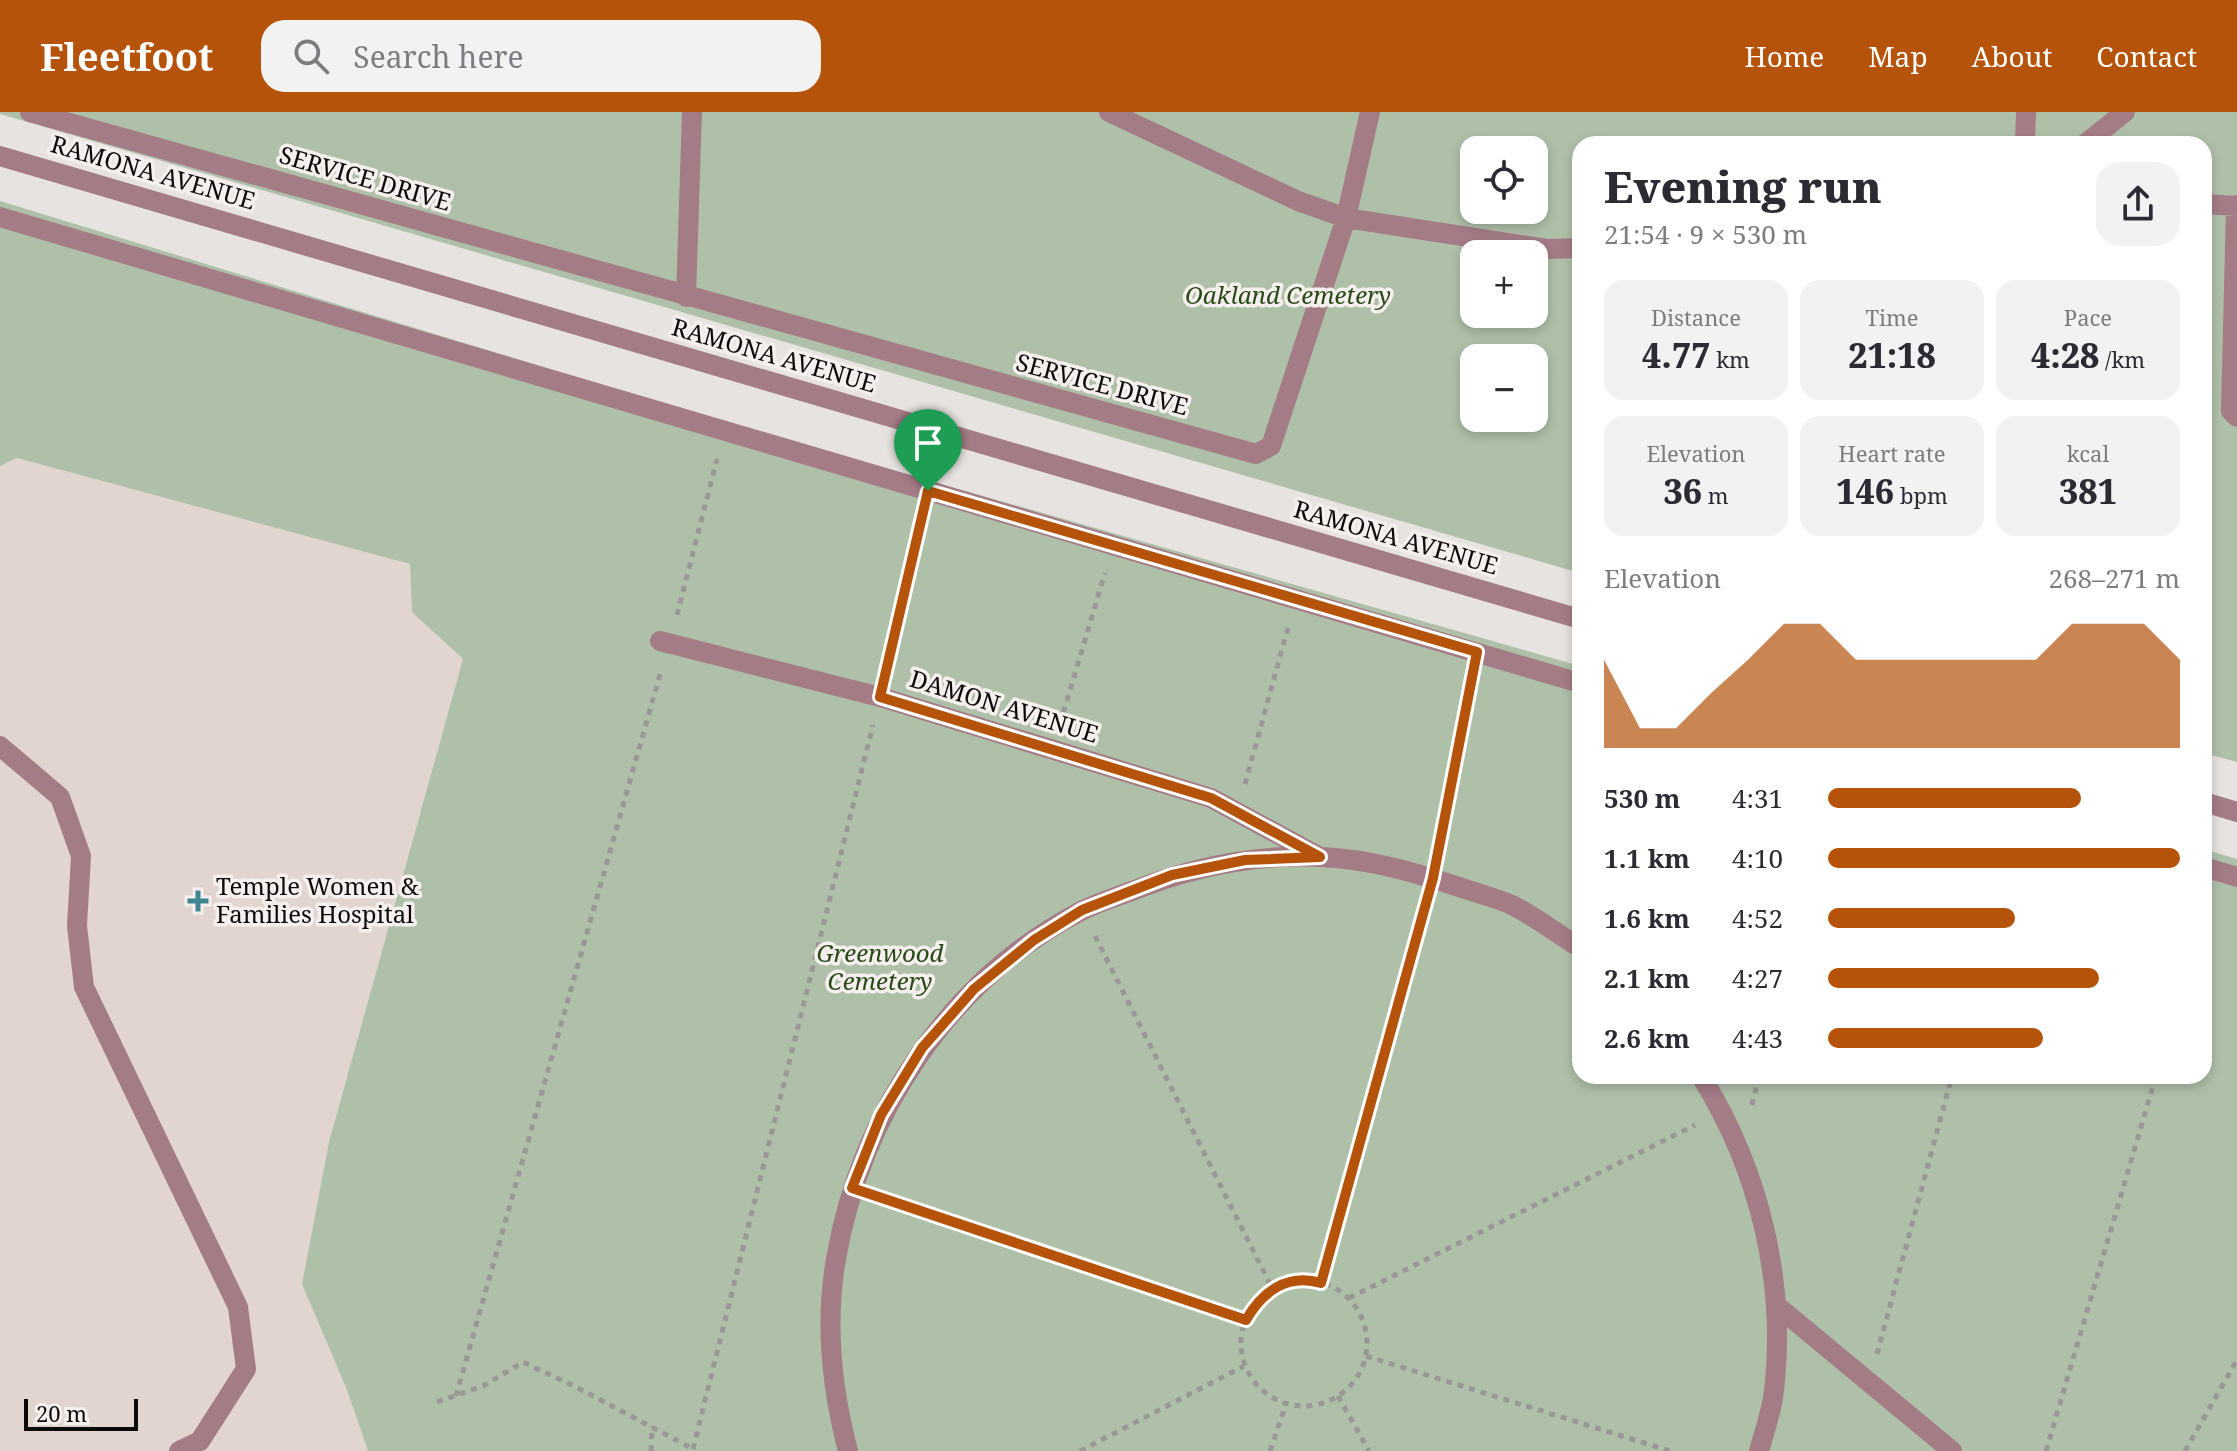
<!DOCTYPE html>
<meta charset="utf-8">
<style>
:root{--surface:#fff;--page:#f2f2f3;--text:#2b2b33;--muted:#7c7c81;--accent:#b45309}
body{margin:0;font-family:"Noto Serif",serif;background:var(--page);color:var(--text);height:100vh;display:flex;flex-direction:column;font-size:30px;white-space:nowrap}
*{box-sizing:border-box;margin:0}
p{font-size:26px;color:var(--muted)}
.icon{flex:none;width:44px;height:44px;fill:none;stroke:currentColor;stroke-width:2;stroke-linecap:round;stroke-linejoin:round}
.map{position:relative;flex:1;overflow:hidden}
.panel{position:absolute;left:1572px;top:24px;width:640px;height:948px;display:flex;flex-direction:column;background:var(--surface);border-radius:24px;box-shadow:0 4px 12px #0003}
.panel>*{flex:none}
.fabs{position:absolute;left:1460px;top:24px;display:grid;gap:16px}
.fabs a{display:grid;place-items:center;width:88px;height:88px;border-radius:16px;background:var(--surface);box-shadow:0 4px 12px #0003;font-size:40px}
.scale{position:absolute;left:24px;bottom:20px;width:114px;box-sizing:border-box;padding-left:8px;border:4px solid #0c0b0a;border-top:0;font-size:22px;line-height:28px;white-space:nowrap;color:#0c0b0a;-webkit-text-stroke:6px #f5f0ee;paint-order:stroke}
.pin{position:absolute;display:grid;place-items:center;width:68px;height:68px;color:#fff;margin:-82px -34px;border-radius:50% 50% 50% 0;rotate:-45deg;box-shadow:0 0 8px #0007}
.pin .icon{rotate:45deg}
.round{display:grid;place-items:center;flex:none;width:84px;height:84px;border-radius:24px;background:var(--page)}
.overview{display:flex;align-items:center;justify-content:space-between;height:136px;padding:0 32px}
h1{font-size:44px;font-weight:800;line-height:60px}
.stats{display:grid;grid-template-columns:repeat(3,1fr);gap:12px;height:136px;padding:8px 32px}
.stats div{display:grid;align-content:center;border-radius:20px;background:var(--page);text-align:center}
.stats b{font-size:34px;font-weight:800}
.stats small{font-size:22px;font-weight:400}
.stats p{font-size:22px}
.chart{height:224px;padding:16px 32px}
.chart p{display:flex;justify-content:space-between}
.chart svg{width:100%;height:144px;margin-top:8px;fill:var(--accent);opacity:.7}
ul{padding:0 32px;list-style:none;font-size:26px}
li{display:grid;grid-template-columns:128px 96px 1fr;align-items:center;height:60px}
li i{height:20px;border-radius:10px;background:var(--accent)}
header{display:flex;align-items:center;gap:48px;box-sizing:border-box;height:112px;padding:0 40px;background:var(--accent);color:#fff}
header strong{font-size:38px}
nav{display:flex;gap:44px;margin-inline-start:auto;font-size:28px}
.search{width:560px;height:72px;background:var(--page);display:flex;align-items:center;gap:20px;box-sizing:border-box;padding:0 28px;border-radius:24px;color:var(--muted);font-size:30px}
.map>svg:first-child{display:block}
.built{fill:#e2d5d0}
.green{fill:#afc0a9;fill-rule:evenodd}
.lines{fill:none;stroke-linecap:round;stroke-linejoin:round}
.path{stroke:#9a9896;stroke-width:5;stroke-dasharray:6 6;stroke-linecap:butt}
.lane{stroke:#a47c86;stroke-width:20}
.street{stroke:#a47c86;stroke-width:20}
.route-casing{stroke:#fff;stroke-width:16}
.route{stroke:#b45309;stroke-width:10}
.poi-dot{fill:#408690;stroke:#f5f0ee;stroke-width:3}
.labels{text-anchor:middle;stroke-width:7;stroke-linejoin:round;paint-order:stroke}
.street-label{font-size:24px;fill:#0c0b0a;stroke:#f5f0ee}
.park-label{font-size:24px;font-style:italic;fill:#284a18;stroke:#f5f0ee}
.poi-label{font-size:24px;fill:#0c0b0a;stroke:#f5f0ee;text-anchor:start}
</style>
<header>
<strong>Fleetfoot</strong>
<div class="search"><svg class="icon" aria-label="search" viewBox="0 0 24 24"><circle cx="10" cy="10" r="6"/><path d="M15 15l6 6"/></svg>Search here</div>
<nav><a>Home</a><a>Map</a><a>About</a><a>Contact</a></nav>
</header>
<div class="map">
<svg width="2237" height="1339" viewBox="0 0 2237 1339">
<rect width="100%" height="100%" fill="#e7e3e1"/>
<path class="built" d="M17 346 410 452 413 500 463 547 329 1030 302 1172 347 1278 368 1339H0V354Z"/>
<path class="green" d="M0 0H2237V650L2204 641V32H1580V461L0 2ZM1474 38H1534V98H1474ZM1474 142H1534V202H1474ZM1474 246H1534V306H1474Z
M0 89 713 307 1580 554V964H2204V737L2237 747V1339H368L347 1278 302 1172 329 1030 463 547 412 500 410 452 17 346 0 354Z"/>
<g class="lines">
<path class="path" d="M677 503 717 347
M887 557 922 407
M1060 612 1105 461
M1245 672 1288 516
M1438 740 1471 569
M2204 803 2209 785
M1095 824 1272 1176
M1752 993 1759 964
M880 1085 1246 1208
M1241 1231a63 63 0 1 1 126 0a63 63 0 1 1-126 0Z
M1321 1171 1426 792
M1349 1186 1695 1013
M1877 1242 1952 964
M1366 1244 1670 1339
M456 1284 661 559
M1338 1284 1369 1339
M437 1290 483 1274 523 1250 578 1276 695 1338
M693 1337 873 613
M651 1339 652 1314
M1080 1339 1244 1254
M1270 1339 1286 1292
M2046 1339 2156 964
M2185 1339 2237 1248"/>
<path class="lane" d="M30 0 1256 342 1271 334 1346 106 1370 0
M1109 0 1298 89 1346 106 1547 137 1580 136
M2025 32 2026 0
M2085 32 2125 0
M2204 92 2237 94
M2236 93 2231 299 2237 305
M0 105 1580 571
M686 185 692 0
M660 529 880 585 1211 686 1320 745
M0 634 60 685 81 744 77 814 84 875 238 1195 246 1257 200 1329 179 1339
M2204 755 2237 765
M1701 964C1760 1059 1788 1174 1773 1286 1770 1303 1764 1322 1759 1339
M1777 1194 1952 1339
M848 1339C832 1278 825 1210 836 1147 861 1002 949 868 1081 799 1097 791 1115 785 1132 779 1192 755 1256 742 1321 745 1372 747 1420 762 1468 778 1483 783 1500 787 1514 794 1537 806 1558 822 1580 836"/>
<path class="street" d="M0 44 1580 507
M2204 690 2237 700"/>
</g>
<g class="lines">
<defs>
<path id="route" d="M928 379 1477 540 1433 766 1321 1171C1287 1161 1262 1180 1246 1208L852 1076 881 1003 922 936 974 877 1034 828 1082 798 1172 763 1245 748 1320 745 1211 686 880 585Z"/>
</defs>
<use href="#route" class="route-casing"/>
<use href="#route" class="route"/>
</g>
<path class="poi-dot" d="M194 777h8v8h8v8h-8v8h-8v-8h-8v-8h8z"/>
<g class="labels">
<g class="street-label">
<text transform="translate(153 61) rotate(16)" y="8">RAMONA AVENUE</text>
<text transform="translate(365 67) rotate(16)" y="8">SERVICE DRIVE</text>
<text transform="translate(774 244) rotate(16)" y="8">RAMONA AVENUE</text>
<text transform="translate(1102 273) rotate(15)" y="8">SERVICE DRIVE</text>
<text transform="translate(1396 426) rotate(16)" y="8">RAMONA AVENUE</text>
<text transform="translate(1004 595) rotate(17)" y="8">DAMON AVENUE</text>
</g>
<g class="park-label">
<text x="1288" y="192">Oakland Cemetery</text>
<text x="880" y="850">Greenwood<tspan x="880" dy="28">Cemetery</tspan></text>
</g>
<g class="poi-label">
<text x="216" y="783">Temple Women &amp;<tspan x="216" dy="28">Families Hospital</tspan></text>
</g>
</g>
</svg>
<div class="fabs">
<a><svg class="icon" aria-label="locate" viewBox="0 0 24 24"><circle cx="12" cy="12" r="6"/><path d="M12 2v4M12 18v4M2 12h4M18 12h4"/></svg></a>
<a>+</a>
<a>−</a>
</div>
<div class="scale">20 m</div>
<div class="pin" style="left:928px;top:379px;background:#1e9e55"><svg class="icon" aria-label="arrive" viewBox="0 0 24 24"><path d="M6 21V4h12l-3 4 3 4H6"/></svg></div>
<section class="panel">
<div class="overview"><div><h1>Evening run</h1><p>21:54 · 9 × 530 m</p></div><a class="round"><svg class="icon" aria-label="share" viewBox="0 0 24 24"><path d="M12 15V3M7 8l5-5 5 5M5 13v7h14v-7"/></svg></a></div>
<div class="stats">
<div><p>Distance</p><b>4.77<small> km</small></b></div>
<div><p>Time</p><b>21:18</b></div>
<div><p>Pace</p><b>4:28<small> /km</small></b></div>
</div>
<div class="stats">
<div><p>Elevation</p><b>36<small> m</small></b></div>
<div><p>Heart rate</p><b>146<small> bpm</small></b></div>
<div><p>kcal</p><b>381</b></div>
</div>
<div class="chart"><p><span>Elevation</span>268–271 m</p>
<svg viewBox="0 0 160 44" preserveAspectRatio="none"><path d="M0 44V17L10 38L20 38L30 27L40 17L50 6L60 6L70 17L80 17L90 17L100 17L110 17L120 17L130 6L140 6L150 6L160 17V44z"/></svg>
</div>
<ul>
<li><b>530 m</b>4:31<i style="width:72%"></i></li>
<li><b>1.1 km</b>4:10<i style="width:100%"></i></li>
<li><b>1.6 km</b>4:52<i style="width:53%"></i></li>
<li><b>2.1 km</b>4:27<i style="width:77%"></i></li>
<li><b>2.6 km</b>4:43<i style="width:61%"></i></li>
</ul>
</section>
</div>
